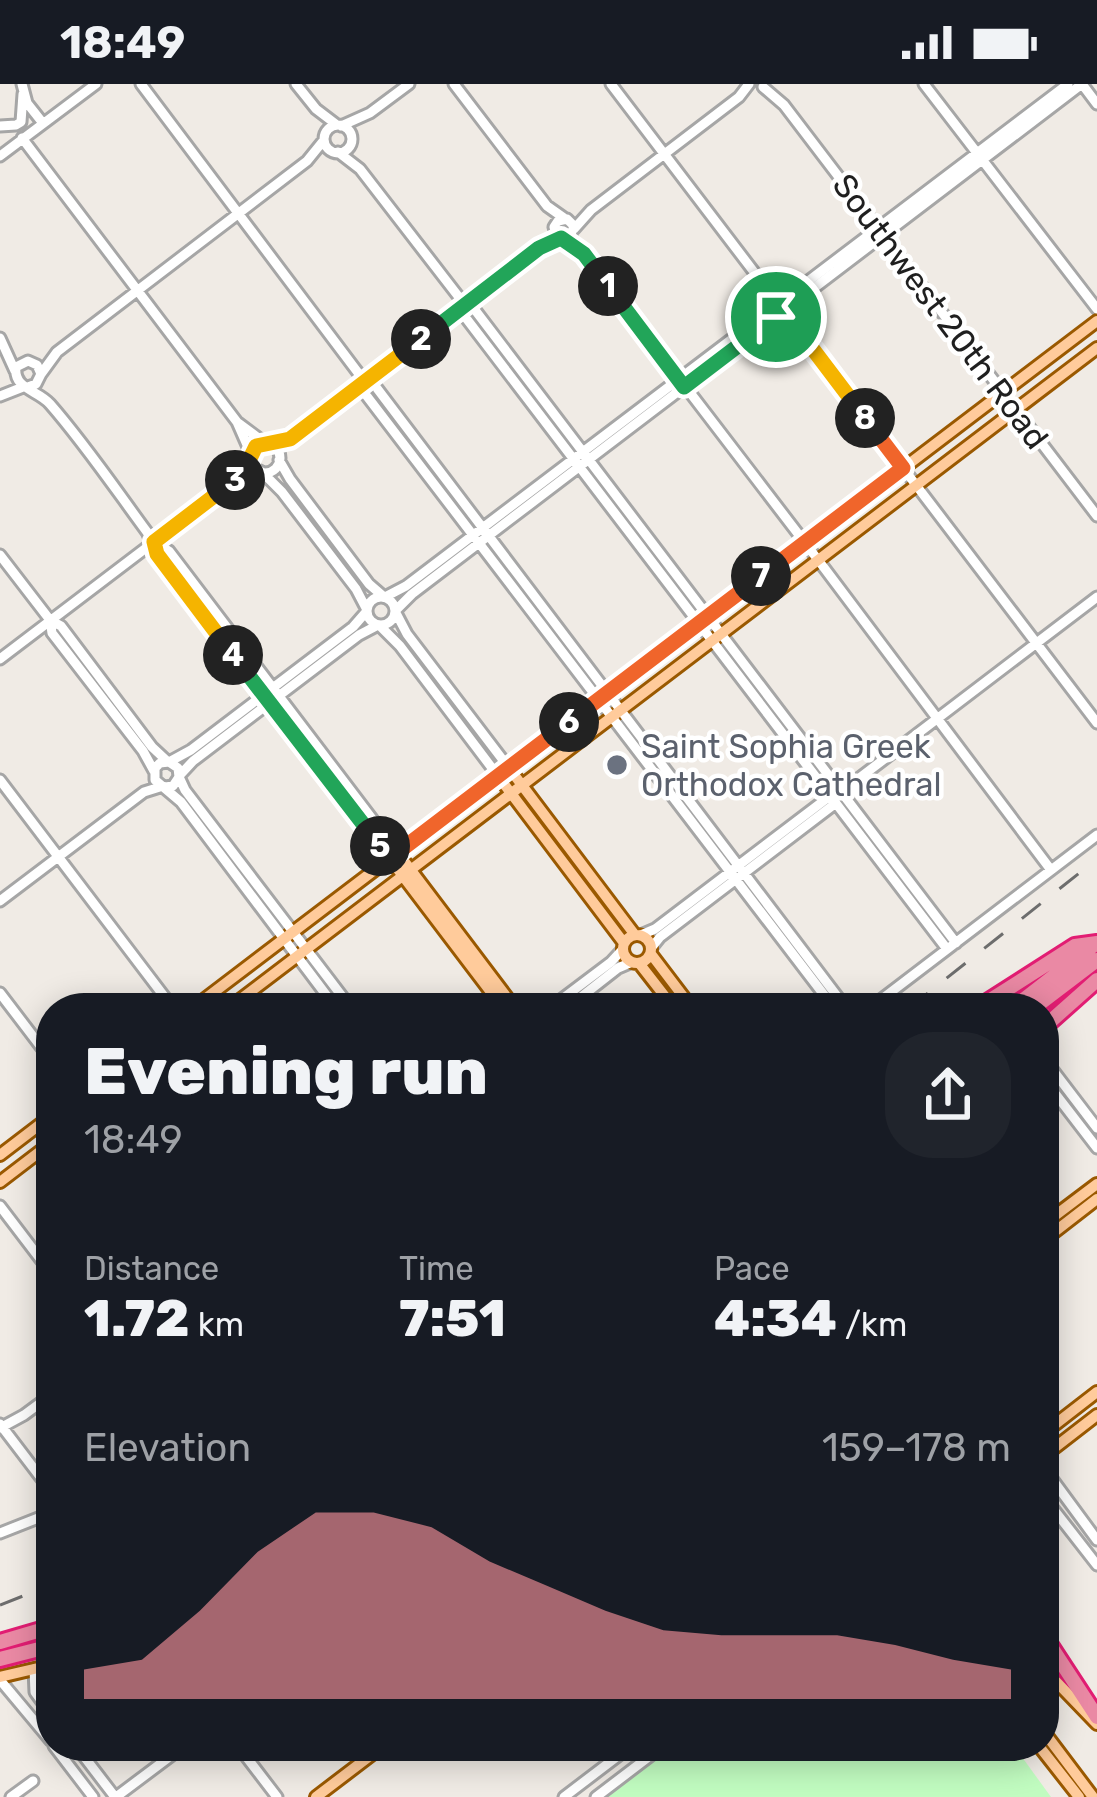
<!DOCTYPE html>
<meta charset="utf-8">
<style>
:root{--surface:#171b24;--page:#20242c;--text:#f1f3f6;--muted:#9ea1a6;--accent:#e18690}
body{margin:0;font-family:Rubik,sans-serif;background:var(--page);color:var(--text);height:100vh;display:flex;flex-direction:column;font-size:45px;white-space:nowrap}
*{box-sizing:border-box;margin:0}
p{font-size:39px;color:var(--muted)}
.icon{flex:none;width:66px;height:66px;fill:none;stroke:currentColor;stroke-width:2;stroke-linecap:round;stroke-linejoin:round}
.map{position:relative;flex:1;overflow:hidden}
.drawer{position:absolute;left:36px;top:909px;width:1023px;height:768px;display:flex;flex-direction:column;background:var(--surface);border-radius:48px;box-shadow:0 6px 30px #0003}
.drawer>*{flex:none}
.pin{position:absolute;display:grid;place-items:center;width:102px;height:102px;color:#fff;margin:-51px;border:6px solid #fff;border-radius:50%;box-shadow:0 3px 12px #0007}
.km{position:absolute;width:60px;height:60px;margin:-30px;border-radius:50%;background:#222;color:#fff;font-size:33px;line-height:60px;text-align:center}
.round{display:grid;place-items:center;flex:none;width:126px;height:126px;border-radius:48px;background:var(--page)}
.headline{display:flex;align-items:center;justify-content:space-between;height:204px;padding:0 48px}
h1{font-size:66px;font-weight:800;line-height:90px}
.figures{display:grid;grid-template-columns:repeat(3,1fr);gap:18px;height:204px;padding:12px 48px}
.figures div{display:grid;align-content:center}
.figures b{font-size:51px;font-weight:800}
.figures small{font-size:33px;font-weight:400}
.figures p{font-size:33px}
.chart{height:336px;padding:24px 48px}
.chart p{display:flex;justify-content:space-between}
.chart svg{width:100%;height:216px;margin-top:12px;fill:var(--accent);opacity:.7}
.status{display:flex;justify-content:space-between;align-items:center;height:84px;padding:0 60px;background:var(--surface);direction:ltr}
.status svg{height:33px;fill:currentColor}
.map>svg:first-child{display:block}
.park{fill:#c1fcc0}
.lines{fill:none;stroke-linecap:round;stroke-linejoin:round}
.minor-casing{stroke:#a6a6a6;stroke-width:15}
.major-casing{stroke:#9a5900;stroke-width:16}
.highway-casing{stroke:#e21d73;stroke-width:20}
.minor{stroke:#fff;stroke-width:9}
.major{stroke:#ffcb9b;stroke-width:10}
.highway{stroke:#ea89a4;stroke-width:14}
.rail{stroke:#6d6d6d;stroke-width:3;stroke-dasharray:24 24;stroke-linecap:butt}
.split-1-casing{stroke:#fff;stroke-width:24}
.split-2-casing{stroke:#fff;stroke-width:24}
.split-3-casing{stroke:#fff;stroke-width:24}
.split-4-casing{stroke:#fff;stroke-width:24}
.split-5-casing{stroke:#fff;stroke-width:24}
.split-6-casing{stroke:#fff;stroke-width:24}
.split-7-casing{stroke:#fff;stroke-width:24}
.split-8-casing{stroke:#fff;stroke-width:24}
.split-9-casing{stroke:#fff;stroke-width:24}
.split-1{stroke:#22a559;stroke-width:15}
.split-2{stroke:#22a559;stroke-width:15}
.split-3{stroke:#f5b400;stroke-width:15}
.split-4{stroke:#f5b400;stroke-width:15}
.split-5{stroke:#22a559;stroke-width:15}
.split-6{stroke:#f0652b;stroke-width:15}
.split-7{stroke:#f0652b;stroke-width:15}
.split-8{stroke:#f0652b;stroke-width:15}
.split-9{stroke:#f5b400;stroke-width:15}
.worship-dot{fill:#6b7280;stroke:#fff;stroke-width:4.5}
.labels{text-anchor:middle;stroke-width:9;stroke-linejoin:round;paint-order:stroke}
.street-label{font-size:33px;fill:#1f1f1f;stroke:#fff}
.worship-label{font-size:33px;fill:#5b616d;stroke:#fff;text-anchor:start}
</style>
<div class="status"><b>18:49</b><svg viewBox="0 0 49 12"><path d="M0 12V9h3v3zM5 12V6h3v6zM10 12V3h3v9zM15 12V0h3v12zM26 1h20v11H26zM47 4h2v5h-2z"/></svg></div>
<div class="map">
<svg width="1097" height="1713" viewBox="0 0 1097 1713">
<rect width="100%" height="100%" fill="#f0ebe5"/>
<path class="park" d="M670 1662H1014L1051 1713H602Z"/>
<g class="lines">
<defs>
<path id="minor" d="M22 0 27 19 42 38
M141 0 365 298 376 303 846 924
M296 0 316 25 337 41
M454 0 547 122 564 134
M611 0 1097 639
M924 0 1097 225
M1082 0 1097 20
M763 3 784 21 1097 432
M324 55a14 14 0 1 1 28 0a14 14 0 1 1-28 0Z
M0 42 16 41 21 38 23 10
M341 42 370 29 409 0
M22 54 237 338 251 370
M338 68 360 85 465 221 475 226 956 859
M0 72 96 0
M574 145 591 126 739 13 749 0
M563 155 584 170 825 485 1051 786
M465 221 466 234 947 865
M0 254 15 287
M41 290 57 268 307 77 324 56
M365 298 366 311 834 924
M28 303 36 300 41 290 37 281 28 277 16 283C13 305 38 306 50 320 85 360 116 406 147 448L157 470 390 775
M0 312 23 303
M237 338 265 359
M250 374a15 15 0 1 1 30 0a15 15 0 1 1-30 0Z
M269 360 289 355 540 164 570 153 574 142 567 135 558 137 554 143 556 151 561 155
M279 376 290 395 369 500 384 513
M262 388 282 408 356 505 367 526
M154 458 169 467 398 769
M0 471 50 536 61 542 152 663 167 677
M367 527a14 14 0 1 1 28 0a14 14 0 1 1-28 0Z
M385 513 406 502 1068 0
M396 526 412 510 1082 0
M396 529 407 550 509 684
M50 536 52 549 143 667 154 687
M379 541 400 562 498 692
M0 575 242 391 260 387
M169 678 191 666 353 543 367 527
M180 691 193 677 359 551 378 541
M179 693 185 706 351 924
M0 696 173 924
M165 703 173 702 179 693 178 684 169 678 160 679 155 684V696L181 718 336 924
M0 817 144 708 163 702
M641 851 655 845 830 712 841 708 1097 513
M652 863 660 853 836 719
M0 909 51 976
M550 924 611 878 623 865
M567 924 618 884 632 878
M870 924 1097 751
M1044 983 1052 985 1097 1044
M1044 995 1097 1064
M0 1122 51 1189
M0 1340 51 1407
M0 1344 24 1331 51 1311
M1044 1384 1097 1456
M1044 1413 1097 1481
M0 1449 51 1429
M34 1585 35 1608 51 1630
M0 1596 51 1657
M54 1662 93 1713
M76 1662 115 1713
M238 1662 277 1713
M11 1713 33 1697
M116 1713 184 1662
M564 1713 631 1662
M596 1713 663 1662"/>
<path id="major" d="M509 684 635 851
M498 692 624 859
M398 769 515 924
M390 775 503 924
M623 865a14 14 0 1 1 28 0a14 14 0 1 1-28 0Z
M651 870 692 924
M639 879 674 924
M193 924 1097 237
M229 924 1097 264
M0 1071 51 1032
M0 1098 51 1059
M1044 1140 1097 1100
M1044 1156 1097 1115
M1044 1349 1097 1308
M1044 1372 1097 1331
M1044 1585 1097 1640
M0 1593 51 1581
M1044 1648 1093 1713
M1039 1662 1079 1713
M316 1713 383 1662"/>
<path id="highway" d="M978 924 1075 862 1097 859
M1013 924 1094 861
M1034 924 1097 876
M1044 943 1097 896
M1044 1552 1097 1633
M0 1558 51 1543
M0 1575 51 1562"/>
</defs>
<use href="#minor" class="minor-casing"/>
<use href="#major" class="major-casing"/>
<use href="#highway" class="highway-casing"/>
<use href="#minor" class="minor"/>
<use href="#major" class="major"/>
<use href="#highway" class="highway"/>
<path class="rail" d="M909 924 1097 775
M0 1521 51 1501"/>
</g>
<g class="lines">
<defs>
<path id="split-1" d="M608 202 684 303 776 233"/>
<path id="split-2" d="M421 255 539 164 561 154 584 170 608 202"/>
<path id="split-3" d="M235 396 242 391 256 362 290 355 421 255"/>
<path id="split-4" d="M233 571 157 470 154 458 235 396"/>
<path id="split-5" d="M233 571 380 762"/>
<path id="split-6" d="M380 762 389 775 569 638"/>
<path id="split-7" d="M569 638 761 492"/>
<path id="split-8" d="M761 492 903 384 865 334"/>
<path id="split-9" d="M776 233 784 227 865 334"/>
</defs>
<use href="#split-1" class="split-1-casing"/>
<use href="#split-2" class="split-2-casing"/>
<use href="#split-3" class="split-3-casing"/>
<use href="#split-4" class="split-4-casing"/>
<use href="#split-5" class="split-5-casing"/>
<use href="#split-6" class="split-6-casing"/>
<use href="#split-7" class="split-7-casing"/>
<use href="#split-8" class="split-8-casing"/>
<use href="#split-9" class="split-9-casing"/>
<use href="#split-1" class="split-1"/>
<use href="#split-2" class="split-2"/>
<use href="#split-3" class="split-3"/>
<use href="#split-4" class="split-4"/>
<use href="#split-5" class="split-5"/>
<use href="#split-6" class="split-6"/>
<use href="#split-7" class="split-7"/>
<use href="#split-8" class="split-8"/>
<use href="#split-9" class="split-9"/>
</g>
<circle class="worship-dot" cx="617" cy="681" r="12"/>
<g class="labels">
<g class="street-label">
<text transform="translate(941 227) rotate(53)" y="12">Southwest 20th Road</text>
</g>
<g class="worship-label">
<text x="641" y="674">Saint Sophia Greek<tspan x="641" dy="38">Orthodox Cathedral</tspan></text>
</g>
</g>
</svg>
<div class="pin" style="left:776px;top:233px;background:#1e9e55"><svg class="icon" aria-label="arrive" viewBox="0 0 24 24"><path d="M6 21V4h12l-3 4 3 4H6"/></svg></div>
<b class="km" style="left:608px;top:202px">1</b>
<b class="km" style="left:421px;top:255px">2</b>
<b class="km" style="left:235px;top:396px">3</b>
<b class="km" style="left:233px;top:571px">4</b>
<b class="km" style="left:380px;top:762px">5</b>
<b class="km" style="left:569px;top:638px">6</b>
<b class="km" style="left:761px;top:492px">7</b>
<b class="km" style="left:865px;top:334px">8</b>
<section class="drawer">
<div class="headline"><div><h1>Evening run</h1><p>18:49</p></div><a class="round"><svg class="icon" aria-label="share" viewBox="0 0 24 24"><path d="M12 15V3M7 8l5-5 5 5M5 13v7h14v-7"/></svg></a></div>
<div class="figures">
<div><p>Distance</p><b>1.72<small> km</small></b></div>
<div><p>Time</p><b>7:51</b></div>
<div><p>Pace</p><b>4:34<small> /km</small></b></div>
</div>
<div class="chart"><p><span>Elevation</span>159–178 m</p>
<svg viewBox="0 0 160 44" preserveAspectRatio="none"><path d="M0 44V38L10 36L20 26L30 14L40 6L50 6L60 9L70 16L80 21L90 26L100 30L110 31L120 31L130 31L140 33L150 36L160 38V44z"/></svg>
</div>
</section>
</div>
